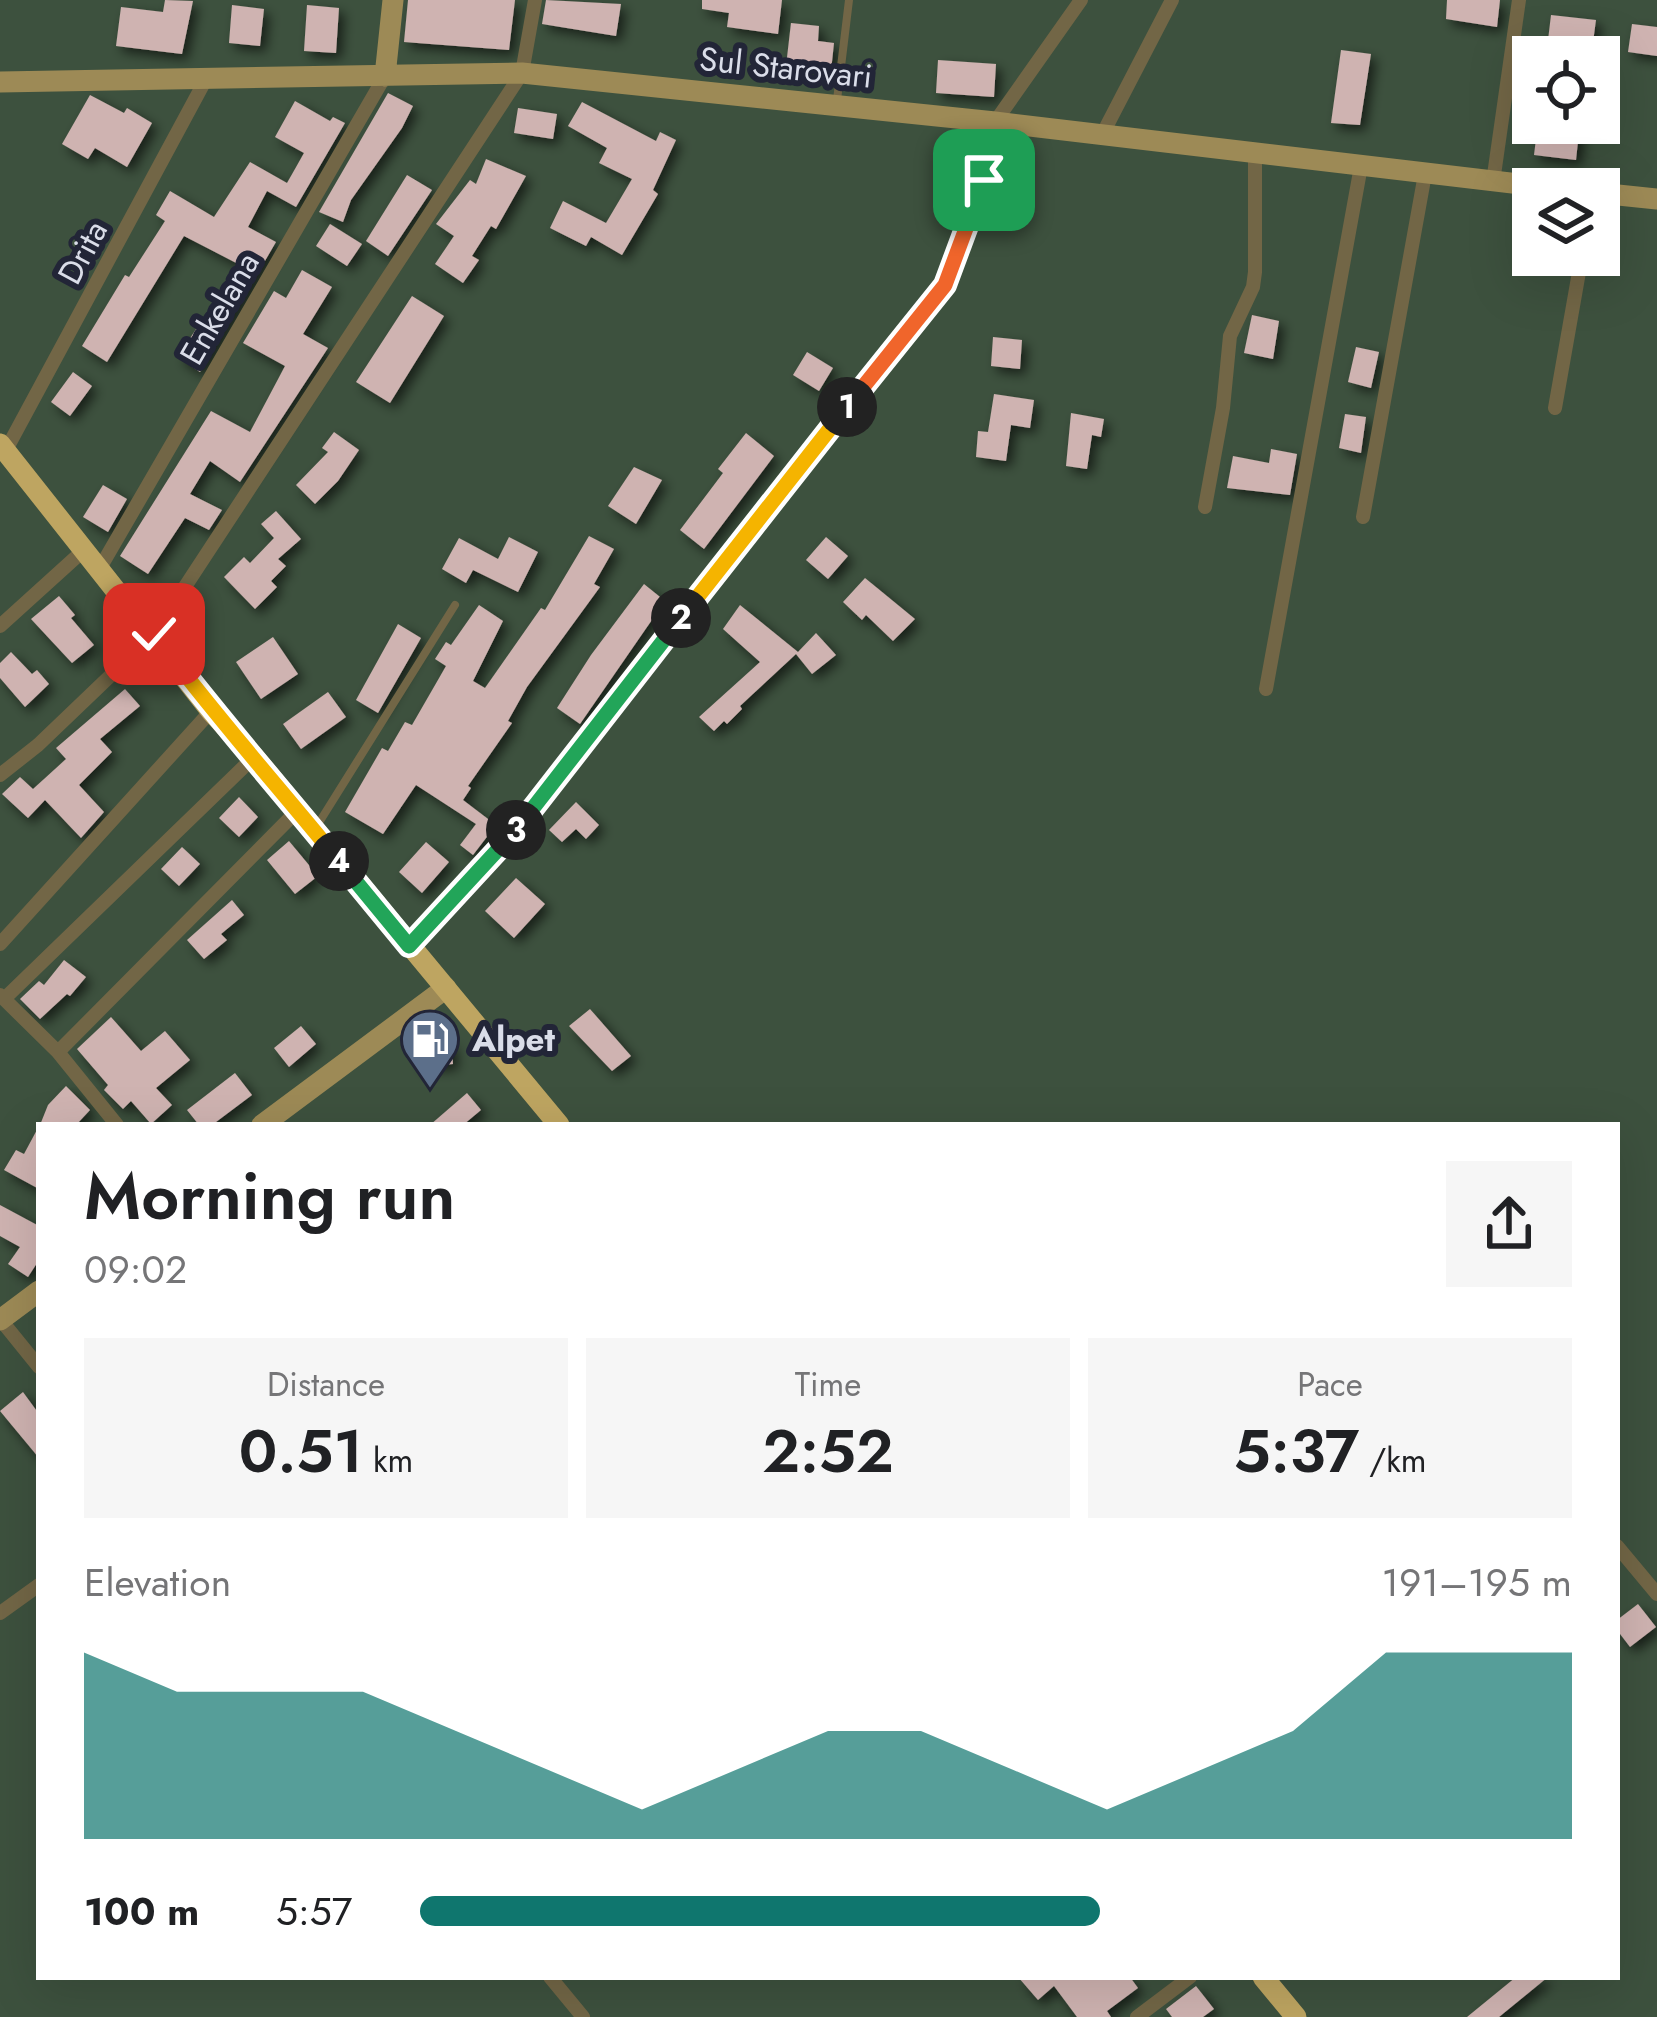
<!DOCTYPE html>
<meta charset="utf-8">
<style>
:root{--surface:#fff;--page:#f6f6f6;--text:#202124;--muted:#757577;--accent:#0f766e}
body{margin:0;font-family:Jost,sans-serif;background:var(--page);color:var(--text);height:100vh;display:flex;flex-direction:column;font-size:45px;white-space:nowrap}
*{box-sizing:border-box;margin:0}
p{font-size:39px;color:var(--muted)}
.icon{flex:none;width:66px;height:66px;fill:none;stroke:currentColor;stroke-width:2;stroke-linecap:round;stroke-linejoin:round}
.map{position:relative;flex:1;overflow:hidden}
.sheet{position:absolute;left:36px;top:1122px;width:1584px;height:858px;display:flex;flex-direction:column;background:var(--surface);border-radius:0px;box-shadow:0 12px 48px #0002}
.sheet>*{flex:none}
.fabs{position:absolute;left:1512px;top:36px;display:grid;gap:24px}
.fabs a{display:grid;place-items:center;width:108px;height:108px;border-radius:0px;background:var(--surface);box-shadow:0 12px 48px #0002;font-size:60px}
.pin{position:absolute;display:grid;place-items:center;width:102px;height:102px;color:#fff;margin:-51px;border-radius:24px;box-shadow:0 6px 18px #0006}
.km{position:absolute;width:60px;height:60px;margin:-30px;border-radius:50%;background:#222;color:#fff;font-size:33px;line-height:60px;text-align:center}
.round{display:grid;place-items:center;flex:none;width:126px;height:126px;border-radius:0px;background:var(--page)}
.headline{display:flex;align-items:center;justify-content:space-between;height:204px;padding:0 48px}
h1{font-size:66px;font-weight:600;line-height:90px}
.metrics{display:grid;grid-template-columns:repeat(3,1fr);gap:18px;height:204px;padding:12px 48px}
.metrics div{display:grid;align-content:center;border-radius:0px;background:var(--page);text-align:center}
.metrics b{font-size:60px;font-weight:600}
.metrics small{font-size:33px;font-weight:400}
.metrics p{font-size:33px}
.chart{height:336px;padding:24px 48px}
.chart p{display:flex;justify-content:space-between}
.chart svg{width:100%;height:216px;margin-top:12px;fill:var(--accent);opacity:.7}
ul{padding:0 48px;list-style:none;font-size:39px}
li{display:grid;grid-template-columns:192px 144px 1fr;align-items:center;height:90px}
li i{height:30px;border-radius:15px;background:var(--accent)}
.map>svg:first-child{display:block}
.green{fill:#3d513e;fill-rule:evenodd}
.building{fill:#cfb3b1;filter:url(#shadow)}
.lines{fill:none;stroke-linecap:round;stroke-linejoin:round}
.lane{stroke:#726646;stroke-width:8}
.street{stroke:#726646;stroke-width:14}
.secondary{stroke:#9d8a56;stroke-width:21}
.primary{stroke:#bea561;stroke-width:21}
.split-1-casing{stroke:#fff;stroke-width:24}
.split-2-casing{stroke:#fff;stroke-width:24}
.split-3-casing{stroke:#fff;stroke-width:24}
.split-4-casing{stroke:#fff;stroke-width:24}
.split-5-casing{stroke:#fff;stroke-width:24}
.split-1{stroke:#f0652b;stroke-width:15}
.split-2{stroke:#f5b400;stroke-width:15}
.split-3{stroke:#22a559;stroke-width:15}
.split-4{stroke:#22a559;stroke-width:15}
.split-5{stroke:#f5b400;stroke-width:15}
.labels{text-anchor:middle;stroke-width:12;stroke-linejoin:round;paint-order:stroke}
.street-label{font-size:33px;fill:#dadde9;stroke:#222537}
.poi-label{font-size:33px;font-weight:bold;fill:#dadde9;stroke:#222537;text-anchor:start}
</style>
<div class="map">
<svg width="1657" height="2017" viewBox="0 0 1657 2017">
<defs>
<filter id="shadow"><feDropShadow dx="5.5" dy="5.5" stdDeviation="6" flood-color="#0009"/></filter>
</defs>
<rect width="100%" height="100%" fill="#222537"/>
<path class="green" d="M0 0H1657V2017H0ZM1533 57H1599V123H1533ZM1533 189H1599V255H1533ZM39 1125H1617V1977H39Z"/>
<path class="building" d="M165 0 193 1 182 54 116 46 121 7 163 12Z
M408 0H515L509 50 404 42Z
M546 0 621 4 616 36 542 24Z
M702 0H782L778 34 727 27 729 13 702 9Z
M1447 0H1500L1497 27 1446 19Z
M232 5 264 9 260 46 229 43Z
M307 5 339 8 336 53 304 51Z
M1551 15 1596 20 1591 57H1546Z
M791 23 819 26 818 41 834 43 831 71 786 66Z
M1632 24 1657 27V56L1628 52Z
M1341 50 1371 54 1360 125 1331 123Z
M938 60 996 64 994 97 936 93Z
M388 93 413 106 402 128 351 200 343 222 319 212Z
M90 95 124 113 127 108 152 123 127 167 95 148 88 159 62 144Z
M295 101 330 121 333 117 345 123 296 207 267 191 248 227 276 242 200 372 178 357 198 326 205 330 242 266 184 236 107 362 82 346 125 275 129 277 165 221 156 215 170 191 214 217 250 162 287 183 304 153 275 137Z
M582 102 656 141 660 132 676 140 653 190 658 194 622 255 591 237 586 246 550 228 563 201 606 223 632 179 599 163 607 148 568 126Z
M518 108 557 114 553 139 514 133Z
M1538 123H1580L1576 160 1534 155Z
M486 159 526 176 496 229 491 226 472 256 479 260 463 283 435 264 454 236 436 224 470 180 476 184Z
M407 175 432 190 388 256 366 241Z
M330 224 362 244 347 266 316 246Z
M302 270 332 287 303 334 328 348 240 482 210 461 190 494 222 510 209 530 185 518 148 574 120 556 211 411 250 432 285 366 243 343 274 291 286 298Z
M412 296 444 316 390 403 356 382Z
M1252 315 1279 321 1273 359 1244 353Z
M993 337 1022 340 1020 369 991 366Z
M1356 347 1379 352 1371 388 1348 382Z
M807 352 833 368 819 391 793 375Z
M73 372 92 386 70 416 51 402Z
M994 394 1034 400 1030 428 1011 425 1006 461 976 457 978 431 988 432Z
M1071 413 1104 419 1101 437 1092 435 1087 469 1066 466Z
M1345 414 1366 417 1361 453 1339 448Z
M334 432 359 450 338 481 315 504 296 485 328 452 322 448Z
M746 433 774 456 704 549 680 530 723 473 718 469Z
M1271 449 1297 454 1290 495 1227 488 1233 456 1269 463Z
M634 467 662 480 636 524 608 506Z
M103 485 127 499 108 532 83 517Z
M276 511 301 539 278 559 286 566 271 581 277 587 255 609 224 577 244 557 250 563 274 538 261 524Z
M589 536 614 549 594 584 600 587 527 687 508 721 512 723 468 786 471 788 463 800 496 825 473 855 460 845 476 824 416 785 383 834 345 812 382 748 388 751 405 722 412 725 446 666 435 659 446 642 451 645 479 605 503 621 473 681 485 688 541 608 545 610Z
M509 537 538 552 518 592 473 570 466 583 442 569 459 538 498 559Z
M826 537 848 556 828 579 806 560Z
M865 578 915 619 893 641 866 615 862 620 843 602Z
M644 584 665 601 580 724 557 708 591 655Z
M59 596 75 615 71 618 94 645 72 663 31 619Z
M740 605 798 652 816 633 836 655 812 674 796 654 740 706 742 709 727 724 724 721 714 731 699 717 760 662 723 629Z
M398 624 421 638 378 713 356 700Z
M273 637 298 674 261 699 236 662Z
M11 652 32 674 37 670 49 684 25 707 0 678V663Z
M125 689 140 706 100 739 112 752 79 785 104 812 81 838 45 800 28 818 2 794 20 777 33 789 66 759 56 748Z
M328 692 346 717 301 749 283 724Z
M239 797 258 817 239 837 219 818Z
M576 802 599 825 586 839 576 829 562 842 549 830Z
M289 841 318 876 295 894 267 860Z
M426 842 449 862 422 893 399 872Z
M182 847 200 864 179 886 161 869Z
M516 878 545 904 514 938 485 911Z
M232 900 244 915 221 934 227 940 204 959 187 940Z
M64 960 86 977 70 996 67 994 40 1019 20 999 39 981 44 985Z
M590 1009 631 1056 612 1071 569 1026Z
M111 1017 141 1051 165 1031 190 1060 156 1088 172 1105 151 1124 131 1101 123 1109 104 1090 108 1085 77 1049Z
M301 1026 316 1044 289 1067 274 1048Z
M451 1041 453 1064 419 1067 417 1045Z
M235 1073 252 1095 212 1125H199L187 1110Z
M66 1086 90 1110 76 1125H40L48 1105Z
M467 1093 481 1110 463 1125H430Z
M39 1126V1189L4 1170 16 1150 24 1154Z
M0 1205 39 1226V1260L28 1277 8 1264 20 1247 0 1236Z
M23 1392 39 1414V1458L0 1411Z
M1638 1604 1656 1627 1630 1647 1617 1630V1620Z
M1018 1977H1130L1138 1988 1107 2011 1111 2017H1077L1054 1986 1038 2000Z
M1516 1977H1548L1499 2017H1467Z
M1196 1986 1214 2009 1203 2017H1172L1166 2009Z"/>
<g class="lines">
<path class="lane" d="M837 100 849 0
M315 829 455 605"/>
<path class="street" d="M1102 135 1172 0
M1493 182 1519 0
M1555 408 1582 255
M6 450 206 79
M1205 507 1223 408 1230 336 1253 287 1255 272V153
M1363 517 1425 174
M100 568 385 76
M0 626 85 549
M1266 689 1361 166
M0 775 38 745 154 634 522 73 535 0
M0 944 211 711
M409 946 501 849 945 285 984 180 995 122 1081 0
M0 995 58 1052 117 1125
M4 999 254 757
M58 1052 298 810
M0 1319 39 1367
M1617 1546 1657 1594
M0 1613 39 1585
M550 1977 583 2017
M1137 2017 1190 1977"/>
<path class="secondary" d="M385 76 393 0
M0 82 522 73 995 122 1562 189
M1599 193 1657 199
M262 1125 446 988
M0 1320 39 1291"/>
<path class="primary" d="M0 444 211 711 254 757 559 1125
M1263 1977 1296 2017"/>
</g>
<g class="lines">
<defs>
<path id="split-1" d="M847 407 945 285 984 180"/>
<path id="split-2" d="M681 618 847 407"/>
<path id="split-3" d="M516 830 681 618"/>
<path id="split-4" d="M339 861 409 946 516 830"/>
<path id="split-5" d="M154 634C212 712 277 785 339 861"/>
</defs>
<use href="#split-1" class="split-1-casing"/>
<use href="#split-2" class="split-2-casing"/>
<use href="#split-3" class="split-3-casing"/>
<use href="#split-4" class="split-4-casing"/>
<use href="#split-5" class="split-5-casing"/>
<use href="#split-1" class="split-1"/>
<use href="#split-2" class="split-2"/>
<use href="#split-3" class="split-3"/>
<use href="#split-4" class="split-4"/>
<use href="#split-5" class="split-5"/>
</g>
<defs>
<symbol id="fuel-pin" viewBox="-11 -11 22 30"><path d="M0 17L-7.5 6A9.5 9.5 0 1 1 7.5 6Z" fill="#5c6f8a" stroke="#222537"/><path d="M-5.5-6h7V0h2V4h1.3V-2.5L3-4.5l.8-.8L6-3V5H2.5V1h-1V6h-7ZM-4.2-4.7v3.2H.2V-4.7Z" fill="#fff"/></symbol>
</defs>
<g fill-rule="evenodd">
<use href="#fuel-pin" x="397" y="1006" width="66" height="90"/>
</g>
<g class="labels">
<g class="street-label">
<text transform="translate(786 67) rotate(6)" y="12">Sul Starovari</text>
<text transform="translate(82 252) rotate(-62)" y="12">Drita</text>
<text transform="translate(219 308) rotate(-60)" y="12">Enkelana</text>
</g>
<g class="poi-label">
<text x="472" y="1051">Alpet</text>
</g>
</g>
</svg>
<div class="fabs">
<a><svg class="icon" aria-label="locate" viewBox="0 0 24 24"><circle cx="12" cy="12" r="6"/><path d="M12 2v4M12 18v4M2 12h4M18 12h4"/></svg></a>
<a><svg class="icon" aria-label="layers" viewBox="0 0 24 24"><path d="M12 4l9 5-9 5-9-5zM3 14l9 5 9-5"/></svg></a>
</div>
<div class="pin" style="left:984px;top:180px;background:#1e9e55"><svg class="icon" aria-label="arrive" viewBox="0 0 24 24"><path d="M6 21V4h12l-3 4 3 4H6"/></svg></div>
<div class="pin" style="left:154px;top:634px;background:#d93025"><svg class="icon" aria-label="check" viewBox="0 0 24 24"><path d="M5 12l5 5 9-10"/></svg></div>
<b class="km" style="left:847px;top:407px">1</b>
<b class="km" style="left:681px;top:618px">2</b>
<b class="km" style="left:516px;top:830px">3</b>
<b class="km" style="left:339px;top:861px">4</b>
<section class="sheet">
<div class="headline"><div><h1>Morning run</h1><p>09:02</p></div><a class="round"><svg class="icon" aria-label="share" viewBox="0 0 24 24"><path d="M12 15V3M7 8l5-5 5 5M5 13v7h14v-7"/></svg></a></div>
<div class="metrics">
<div><p>Distance</p><b>0.51<small> km</small></b></div>
<div><p>Time</p><b>2:52</b></div>
<div><p>Pace</p><b>5:37<small> /km</small></b></div>
</div>
<div class="chart"><p><span>Elevation</span>191–195 m</p>
<svg viewBox="0 0 160 44" preserveAspectRatio="none"><path d="M0 44V6L10 14L20 14L30 14L40 22L50 30L60 38L70 30L80 22L90 22L100 30L110 38L120 30L130 22L140 6L150 6L160 6V44z"/></svg>
</div>
<ul>
<li><b>100 m</b>5:57<i style="width:59%"></i></li>
</ul>
</section>
</div>
